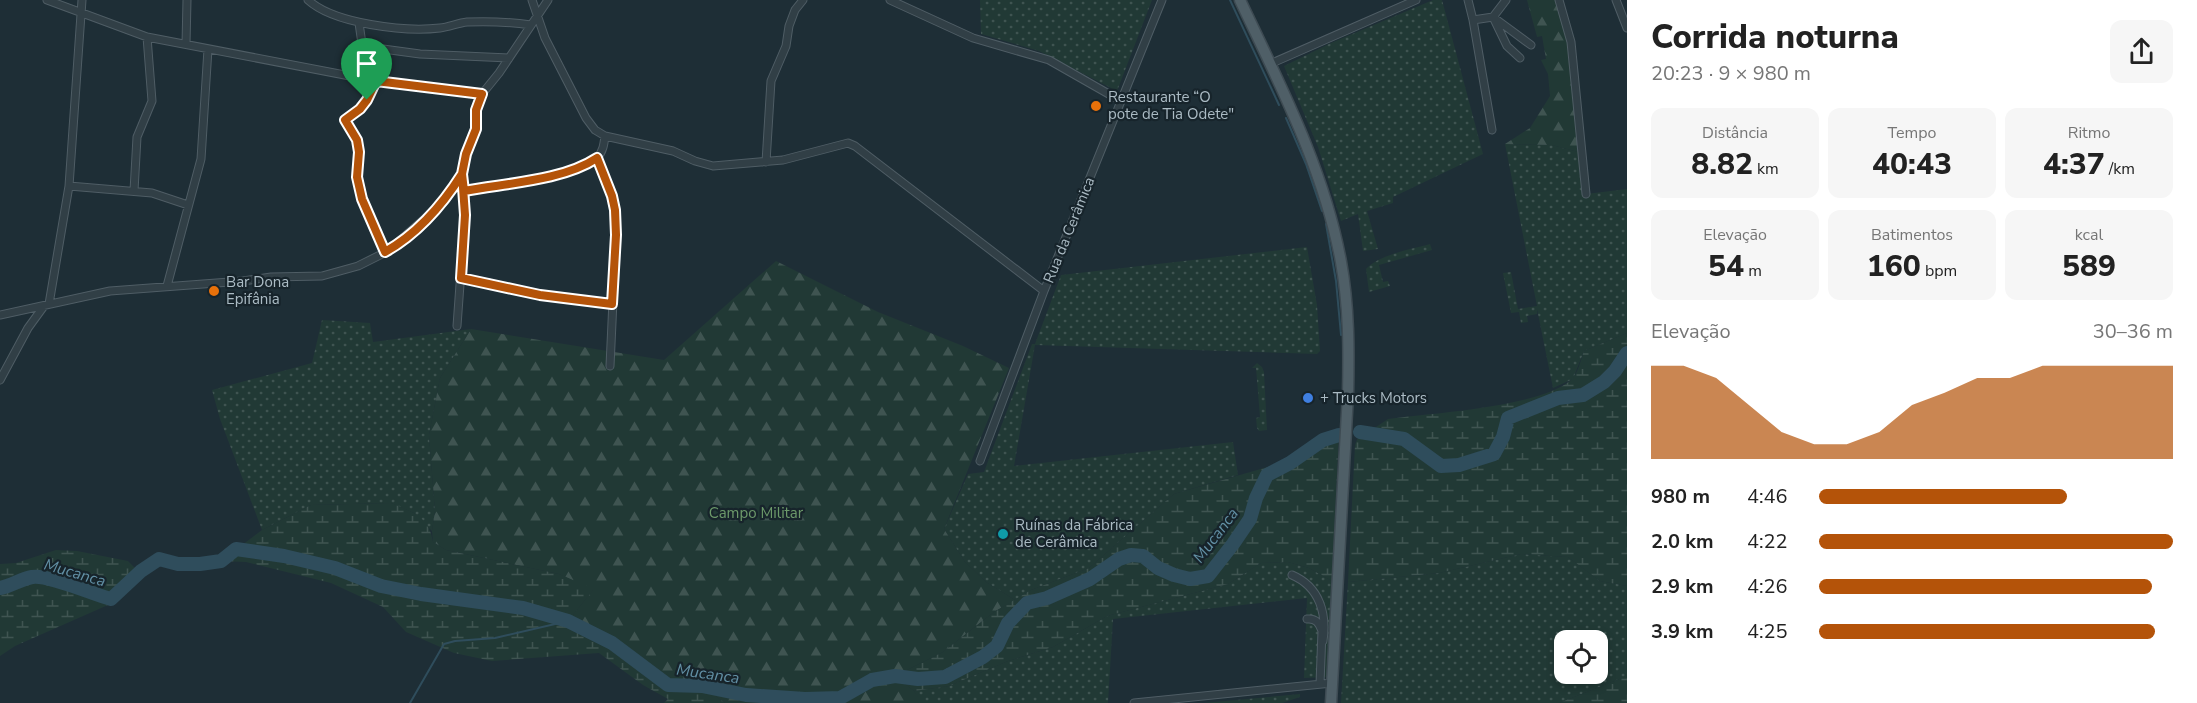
<!DOCTYPE html>
<html lang="pt">
<meta charset="utf-8">
<style>
:root{--surface:#fff;--page:#f6f6f6;--text:#222;--muted:#767676;--accent:#b45309}
body{margin:0;font-family:"Nunito Sans",sans-serif;background:var(--page);color:var(--text);height:100vh;display:flex;flex-direction:column;font-size:22px;white-space:nowrap}
*{box-sizing:border-box;margin:0}
p{font-size:20px;color:var(--muted)}
.icon{flex:none;width:33px;height:33px;fill:none;stroke:currentColor;stroke-width:2;stroke-linecap:round;stroke-linejoin:round}
.map{position:relative;flex:1;overflow:hidden}
.panel{display:flex;flex-direction:column;background:var(--surface);width:570px}
.panel>*{flex:none}
.tools{position:absolute;left:1554px;top:630px;display:grid;gap:12px}
.tools a{display:grid;place-items:center;width:54px;height:54px;border-radius:12px;background:var(--surface);box-shadow:0 3px 9px #0003;font-size:30px}
.pin{position:absolute;display:grid;place-items:center;width:51px;height:51px;color:#fff;margin:-62px -26px;border-radius:50% 50% 50% 0;rotate:-45deg;box-shadow:0 0 6px #0007}
.pin .icon{rotate:45deg}
.round{display:grid;place-items:center;flex:none;width:63px;height:63px;border-radius:12px;background:var(--page)}
.summary{display:flex;align-items:center;justify-content:space-between;height:102px;padding:0 24px}
h1{font-size:33px;font-weight:800;line-height:45px}
.metrics{display:grid;grid-template-columns:repeat(3,1fr);gap:9px;height:102px;padding:6px 24px}
.metrics div{display:grid;align-content:center;border-radius:12px;background:var(--page);text-align:center}
.metrics b{font-size:30px;font-weight:800}
.metrics small{font-size:16px;font-weight:400}
.metrics p{font-size:16px}
.chart{height:168px;padding:12px 24px}
.chart p{display:flex;justify-content:space-between}
.chart svg{width:100%;height:108px;margin-top:6px;fill:var(--accent);opacity:.7}
ul{padding:0 24px;list-style:none;font-size:20px}
li{display:grid;grid-template-columns:96px 72px 1fr;align-items:center;height:45px}
li i{height:15px;border-radius:8px;background:var(--accent)}
main{display:flex;flex:1;min-height:0}
.map>svg:first-child{display:block}
.green{fill:url(#green-dots);fill-rule:evenodd}
.forest{fill:url(#forest-firs)}
.wetland{fill:url(#wetland-marsh)}
.lines{fill:none;stroke-linecap:round;stroke-linejoin:round}
.stream{stroke:#2f4d5c;stroke-width:2}
.river{stroke:#2f4d5c;stroke-width:14}
.street-casing{stroke:#4f5d65;stroke-width:9}
.primary-casing{stroke:#3e4b53;stroke-width:13}
.street{stroke:#313f46;stroke-width:7}
.primary{stroke:#4f5f67;stroke-width:10}
.route-casing{stroke:#fff;stroke-width:12}
.route{stroke:#b45309;stroke-width:8}
.food-dot{fill:#e8710a;stroke:#17242b;stroke-width:2}
.shop-dot{fill:#3f7fe0;stroke:#17242b;stroke-width:2}
.culture-dot{fill:#0f9aa8;stroke:#17242b;stroke-width:2}
.labels{text-anchor:middle;stroke-width:4.5;stroke-linejoin:round;paint-order:stroke}
.poi-label{font-size:15px;fill:#abbbc4;stroke:#17242b;text-anchor:start}
.street-label{font-size:15px;fill:#abbbc4;stroke:#17242b}
.park-label{font-size:15px;fill:#6c996a;stroke:#17242b}
.water-label{font-size:16px;font-style:italic;fill:#6290a5;stroke:#17242b}
</style>
<main>
<div class="map">
<svg width="1627" height="703" viewBox="0 0 1627 703">
<defs>
<pattern id="green-dots" width="8" height="8" patternUnits="userSpaceOnUse" patternTransform="scale(1.5)"><rect width="8" height="8" fill="#213935"/><path d="M2 2h.1M6 6h.1" fill="none" stroke="#3f5451" stroke-width="1.8" stroke-linecap="round"/></pattern>
<pattern id="forest-firs" width="22" height="20" patternUnits="userSpaceOnUse" patternTransform="scale(1.5)"><rect width="22" height="20" fill="#213935"/><path d="M5 1l3.5 6h-7zM16 11l3.5 6h-7z" fill="#3f5451"/></pattern>
<pattern id="wetland-marsh" width="20" height="14" patternUnits="userSpaceOnUse" patternTransform="scale(1.5)"><rect width="20" height="14" fill="#213935"/><path d="M1 5h8M5 5V1M11 12h8M15 12V8" fill="none" stroke="#3f5451"/></pattern>
</defs>
<rect width="100%" height="100%" fill="#1e2e36"/>
<path class="green" d="M980 0H1152L1117 91 1039 51 981 34Z
M1433 0H1442L1483 154 1393 197V203L1367 211 1378 249 1363 251 1358 214 1341 221 1318 147 1284 66 1331 43Z
M1505 144 1552 145 1582 153 1586 194 1627 189V333L1584 351 1573 379 1553 388 1537 309V314L1527 316 1528 322 1521 323 1519 312 1511 313 1503 273 1511 272 1518 309 1537 306Z
M1430 244 1432 250 1379 265 1383 282 1388 281 1390 286 1369 292 1366 269C1378 255 1412 249 1430 244Z
M1307 247 1317 305 1320 351 1317 354 1035 345 1014 466 1233 442 1238 475 1174 494 1089 568 1031 590 1015 600 986 582 965 562 944 529 968 474 984 472 1032 344H1035L1061 275Z
M322 320 370 323 373 342 471 329 440 378 429 435 435 511 432 531 414 513 391 503 311 505 262 530 220 419 212 390 312 363Z
M1257 363 1262 367 1264 372 1267 430 1259 431 1257 428 1256 418 1260 417 1256 368H1252Z
M1521 554 1568 557 1600 581 1627 586V678H1622L1559 703H1341L1348 582 1439 573ZM1564 640H1598V674H1564Z
M1288 562 1309 568 1332 581 1327 677 1304 678 1307 598 1113 619 1108 703H921L914 691 949 686 1008 661 1053 647 1107 616 1228 584 1261 563Z
M1300 694V697L1282 703H1204Z"/>
<path class="forest" d="M1527 0H1559L1571 42 1582 153 1552 145 1505 144 1530 128 1550 96 1548 74 1541 60 1546 59 1542 36 1537 37Z
M776 261 878 312 963 346 1009 368 944 529 965 562 986 582 1015 600 994 612 943 652 895 676 914 691 922 703H725L702 686 668 685 612 643 568 621 593 590 559 574 446 550 433 542 432 531 435 511 429 435 440 378 471 329 664 360Z"/>
<path class="wetland" d="M1627 333V586L1600 581 1568 557 1521 554 1439 573 1348 582 1355 445 1360 432 1373 429 1388 419C1432 413 1540 407 1571 380 1578 374 1581 359 1584 351Z
M1339 431 1332 581 1309 568 1288 562 1261 563 1228 584 1107 616 1053 647 1008 661 949 686 914 691 895 676 943 652 994 612 1031 590 1089 568 1174 494 1292 460 1311 440 1325 433Z
M391 503C412 512 429 516 433 542L446 550 559 574 594 589 568 621 612 643 668 685 702 686 725 703H664L668 699 643 685 599 653 492 661 454 653 406 632 383 607 331 583 246 562 221 561 262 530 311 505Z
M56 550 77 551 128 561 140 573 108 605 15 646 0 656V564L16 563Z
M1622 678H1627V703H1559Z"/>
<g class="lines">
<path class="stream" d="M1230 0 1279 105
M1286 118 1306 164 1322 211
M1326 224 1336 281 1341 335
M410 703 444 644 455 641 495 638 568 621"/>
<path class="river" d="M1360 432 1404 439 1441 466 1459 465 1494 454 1503 437 1508 418 1558 398 1583 395 1604 382 1615 371 1627 353
M0 588C11 586 21 579 32 577 48 574 92 594 111 599L141 571 159 559 178 564H200L221 561 236 549 284 556 335 568 381 586 421 594 523 608 568 621 612 643 668 685 702 686 746 695 805 699 840 698 872 680 895 676 918 679 945 677 983 657 997 646 1008 623 1027 603 1047 598 1090 579 1119 559 1131 555 1143 556 1158 568 1174 575 1190 579 1208 576 1233 544 1250 519 1256 498 1267 475 1290 463 1323 440 1339 435"/>
<defs>
<path id="street" d="M47 0 147 37 376 81 482 94
M308 0C334 24 405 32 440 28 449 27 458 23 467 22 489 21 510 22 531 25
M532 0 545 38 586 118 595 130 605 136 673 151 695 161 713 166 783 160 848 143 855 146 1044 291
M890 0 973 38 1049 60 1121 101
M1468 0 1473 20
M1506 0 1493 17 1507 46 1520 58
M1559 0 1571 42 1586 194
M1616 0 1627 28
M359 23 365 65 376 81 364 105 345 119 357 140 359 152 358 177 362 199 385 252
M186 44 187 0
M361 46 420 54 509 58
M1270 64 1416 0
M1492 130 1473 20 1493 17 1531 45
M597 157 604 174 615 210 616 235 610 366
M766 162 771 81 786 46 789 26 795 10 803 0
M69 186 152 193 188 205
M134 191 137 137 152 101 147 37
M464 191C494 185 577 177 597 158 603 152 604 144 605 136
M461 278 540 295 612 304
M167 286 201 159 208 49
M49 304 69 186 82 0
M0 315 110 291 243 281 271 277 322 276 358 266 388 251 445 201 462 174 466 155 476 129V110L482 94 499 73 548 0
M457 326 465 215 462 174
M0 380 28 328 44 306
M980 461 1044 291 1162 0
M1292 575C1320 587 1327 614 1323 641
M1307 619C1316 618 1319 623 1322 631L1320 684
M1134 703 1332 683"/>
<path id="primary" d="M1240 0C1280 85 1324 169 1341 262 1349 306 1349 350 1348 394L1331 703"/>
</defs>
<use href="#street" class="street-casing"/>
<use href="#primary" class="primary-casing"/>
<use href="#street" class="street"/>
<use href="#primary" class="primary"/>
</g>
<g class="lines">
<defs>
<path id="route" d="M367 100 360 109 345 120 357 140 359 152 357 177 362 199 385 252C417 234 443 204 462 174L464 191C506 183 562 181 597 158L612 196 615 210 616 235 612 304 540 295 461 278 465 215 462 174 466 154 476 129V110L482 94 376 81 367 100"/>
</defs>
<use href="#route" class="route-casing"/>
<use href="#route" class="route"/>
</g>
<g class="food-dot">
<circle cx="1096" cy="106" r="6"/>
<circle cx="214" cy="291" r="6"/>
</g>
<circle class="shop-dot" cx="1308" cy="398" r="6"/>
<circle class="culture-dot" cx="1003" cy="534" r="6"/>
<g class="labels">
<g class="poi-label">
<text x="1108" y="102">Restaurante “O<tspan x="1108" dy="17">pote de Tia Odete"</tspan></text>
<text x="226" y="287">Bar Dona<tspan x="226" dy="17">Epifânia</tspan></text>
<text x="1320" y="403">+ Trucks Motors</text>
<text x="1015" y="530">Ruínas da Fábrica<tspan x="1015" dy="17">de Cerâmica</tspan></text>
</g>
<g class="street-label">
<text transform="translate(1069 230) rotate(-68)" y="5">Rua da Cerâmica</text>
</g>
<g class="park-label">
<text x="756" y="518">Campo Militar</text>
</g>
<g class="water-label">
<text transform="translate(1215 535) rotate(-53)" y="6">Mucanca</text>
<text transform="translate(75 572) rotate(16)" y="6">Mucanca</text>
<text transform="translate(708 673) rotate(8)" y="6">Mucanca</text>
</g>
</g>
</svg>
<div class="tools">
<a><svg class="icon" aria-label="locate" viewBox="0 0 24 24"><circle cx="12" cy="12" r="6"/><path d="M12 2v4M12 18v4M2 12h4M18 12h4"/></svg></a>
</div>
<div class="pin" style="left:367px;top:100px;background:#1e9e55"><svg class="icon" aria-label="arrive" viewBox="0 0 24 24"><path d="M6 21V4h12l-3 4 3 4H6"/></svg></div>
</div>
<section class="panel">
<div class="summary"><div><h1>Corrida noturna</h1><p>20:23 · 9 × 980 m</p></div><a class="round"><svg class="icon" aria-label="share" viewBox="0 0 24 24"><path d="M12 15V3M7 8l5-5 5 5M5 13v7h14v-7"/></svg></a></div>
<div class="metrics">
<div><p>Distância</p><b>8.82<small> km</small></b></div>
<div><p>Tempo</p><b>40:43</b></div>
<div><p>Ritmo</p><b>4:37<small> /km</small></b></div>
</div>
<div class="metrics">
<div><p>Elevação</p><b>54<small> m</small></b></div>
<div><p>Batimentos</p><b>160<small> bpm</small></b></div>
<div><p>kcal</p><b>589</b></div>
</div>
<div class="chart"><p><span>Elevação</span>30–36 m</p>
<svg viewBox="0 0 160 44" preserveAspectRatio="none"><path d="M0 44V6L10 6L20 11L30 22L40 33L50 38L60 38L70 33L80 22L90 17L100 11L110 11L120 6L130 6L140 6L150 6L160 6V44z"/></svg>
</div>
<ul>
<li><b>980 m</b>4:46<i style="width:70%"></i></li>
<li><b>2.0 km</b>4:22<i style="width:100%"></i></li>
<li><b>2.9 km</b>4:26<i style="width:94%"></i></li>
<li><b>3.9 km</b>4:25<i style="width:95%"></i></li>
</ul>
</section>
</main>
